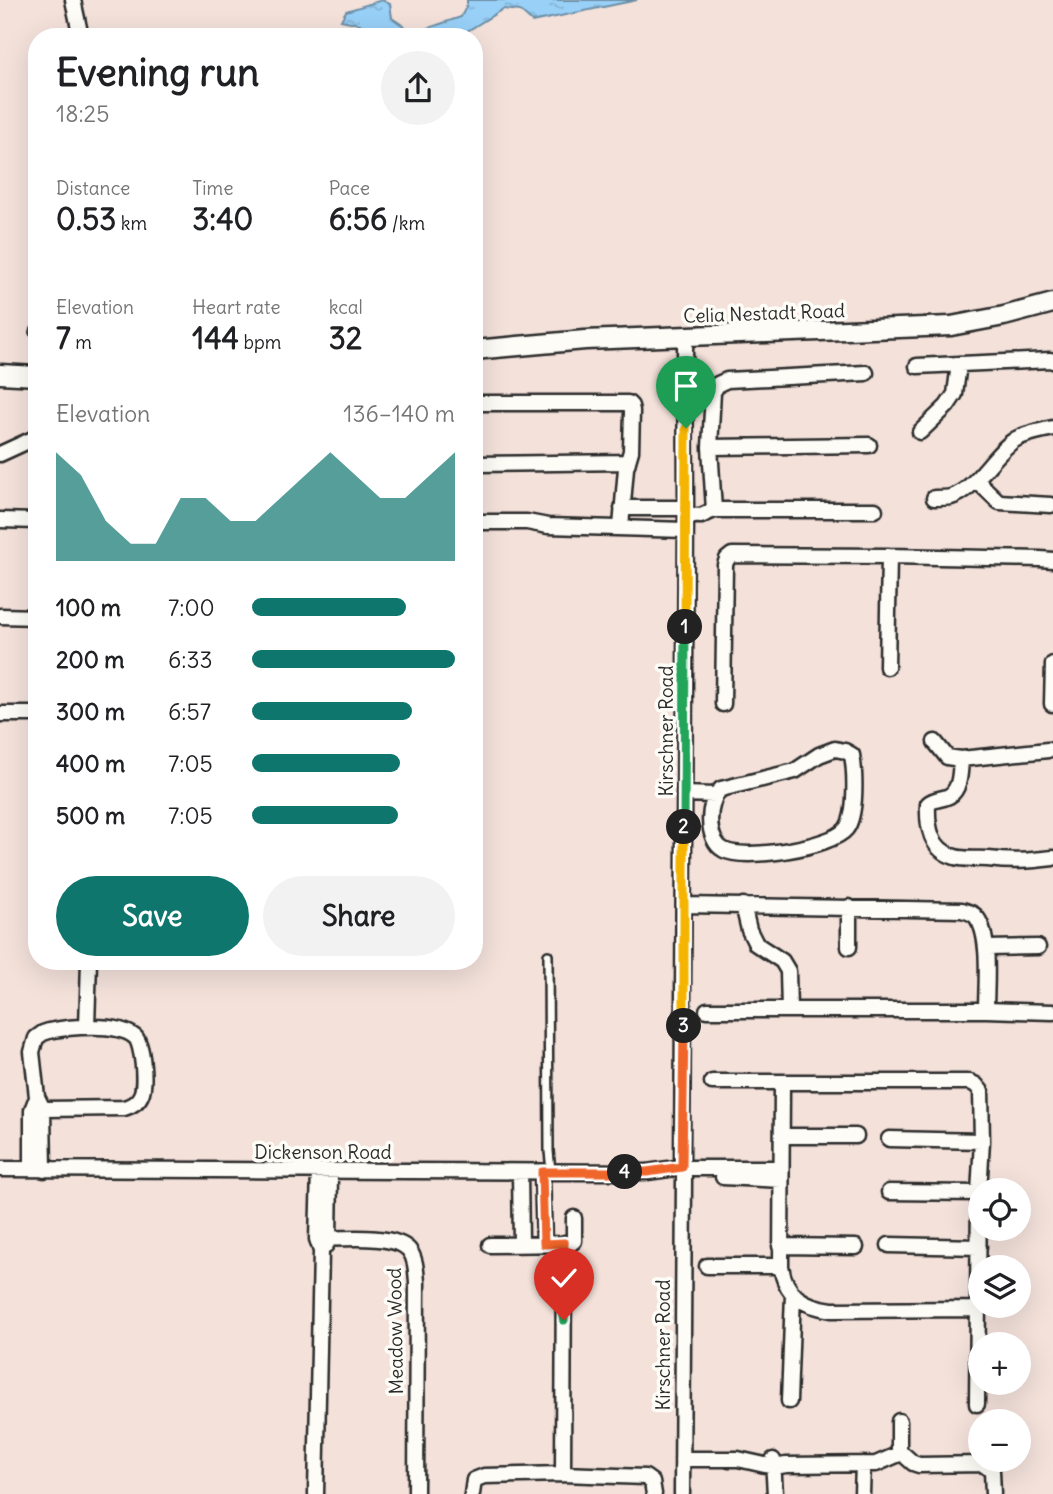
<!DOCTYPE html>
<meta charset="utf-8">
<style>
:root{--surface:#fff;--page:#f2f2f2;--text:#202124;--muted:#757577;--accent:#0f766e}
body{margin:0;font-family:Delius,sans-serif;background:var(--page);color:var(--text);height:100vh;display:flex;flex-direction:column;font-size:26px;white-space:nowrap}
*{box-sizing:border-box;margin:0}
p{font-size:23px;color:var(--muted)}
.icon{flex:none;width:38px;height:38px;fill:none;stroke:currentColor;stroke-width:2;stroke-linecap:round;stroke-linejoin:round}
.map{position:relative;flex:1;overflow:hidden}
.panel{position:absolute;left:28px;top:28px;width:455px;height:942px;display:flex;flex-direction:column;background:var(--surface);border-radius:28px;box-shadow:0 7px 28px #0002}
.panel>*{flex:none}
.buttons{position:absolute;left:968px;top:1178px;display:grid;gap:14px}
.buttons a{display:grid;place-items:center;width:63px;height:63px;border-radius:50%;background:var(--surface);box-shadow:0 7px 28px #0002;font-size:35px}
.pin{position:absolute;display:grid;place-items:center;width:60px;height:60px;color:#fff;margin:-72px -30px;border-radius:50% 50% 50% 0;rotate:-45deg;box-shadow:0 0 7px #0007}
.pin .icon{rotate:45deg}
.km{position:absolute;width:35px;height:35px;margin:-18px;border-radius:50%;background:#222;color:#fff;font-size:19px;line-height:35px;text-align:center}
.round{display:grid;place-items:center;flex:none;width:74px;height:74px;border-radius:37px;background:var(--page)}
.summary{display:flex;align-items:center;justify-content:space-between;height:119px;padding:0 28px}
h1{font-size:38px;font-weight:700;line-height:52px}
.figures{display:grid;grid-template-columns:repeat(3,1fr);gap:10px;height:119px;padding:7px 28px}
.figures div{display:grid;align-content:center}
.figures b{font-size:30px;font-weight:700}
.figures small{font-size:19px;font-weight:400}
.figures p{font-size:19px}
.chart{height:196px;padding:14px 28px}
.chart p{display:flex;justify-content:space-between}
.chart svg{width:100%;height:126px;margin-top:7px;fill:var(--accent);opacity:.7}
.cta{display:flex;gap:14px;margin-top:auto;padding:14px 28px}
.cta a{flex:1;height:80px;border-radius:42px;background:var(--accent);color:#fff;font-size:28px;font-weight:700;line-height:80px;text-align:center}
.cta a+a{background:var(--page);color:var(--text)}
ul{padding:0 28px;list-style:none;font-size:23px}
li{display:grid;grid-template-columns:112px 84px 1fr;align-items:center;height:52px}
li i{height:18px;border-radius:9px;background:var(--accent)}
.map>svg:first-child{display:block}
.water{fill:url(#water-ripples);stroke:#6c8ea5;stroke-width:2}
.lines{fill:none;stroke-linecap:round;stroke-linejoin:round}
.service-casing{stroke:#2b2b2b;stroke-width:12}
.minor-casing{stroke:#2b2b2b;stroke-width:19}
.tertiary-casing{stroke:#2b2b2b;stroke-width:23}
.service{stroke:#fdfcf7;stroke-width:7}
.minor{stroke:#fdfcf7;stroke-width:14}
.tertiary{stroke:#fdfcf7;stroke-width:18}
.split-1-casing{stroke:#fff;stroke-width:14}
.split-2-casing{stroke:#fff;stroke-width:14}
.split-3-casing{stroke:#fff;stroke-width:14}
.split-4-casing{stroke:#fff;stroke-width:14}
.split-5-casing{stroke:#fff;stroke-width:14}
.split-6-casing{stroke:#fff;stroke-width:14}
.split-1{stroke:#f5b400;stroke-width:9}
.split-2{stroke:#22a559;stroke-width:9}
.split-3{stroke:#f5b400;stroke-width:9}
.split-4{stroke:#f0652b;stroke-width:9}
.split-5{stroke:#f0652b;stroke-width:9}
.split-6{stroke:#22a559;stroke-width:9}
.labels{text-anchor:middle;stroke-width:7;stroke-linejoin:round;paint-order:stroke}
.street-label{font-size:19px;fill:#2b2b2b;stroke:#fdfcf7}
</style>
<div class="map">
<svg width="1053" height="1494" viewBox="0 0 1053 1494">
<defs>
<pattern id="water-ripples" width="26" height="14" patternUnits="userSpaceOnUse" patternTransform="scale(1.75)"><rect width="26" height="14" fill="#98d0f7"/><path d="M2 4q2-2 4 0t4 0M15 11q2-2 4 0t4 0" fill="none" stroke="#83b3d4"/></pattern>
</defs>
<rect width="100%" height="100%" fill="#f3e1da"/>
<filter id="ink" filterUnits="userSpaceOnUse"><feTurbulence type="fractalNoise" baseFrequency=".0143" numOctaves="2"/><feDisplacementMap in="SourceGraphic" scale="14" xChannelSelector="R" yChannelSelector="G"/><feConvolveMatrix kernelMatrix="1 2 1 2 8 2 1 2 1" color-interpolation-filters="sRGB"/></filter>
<g filter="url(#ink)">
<path class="water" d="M382 0 390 4 392 18 414 33 461 17 467 5V0H637L532 22 520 11 503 9 461 35V37H367L360 24 341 20 346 11Z"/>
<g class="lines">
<defs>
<path id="service" d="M34 332 37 329
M548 955 549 1151 551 1171"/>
<path id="minor" d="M73 0 81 37
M917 366 1050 360 1053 361
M474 403H628L631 406 632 411 631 451 626 468 621 527
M920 432 947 406 955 394 959 364
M710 447 869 445
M0 454 37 437
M474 464 628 462
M976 480 999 502 1051 505
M934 498C940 498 945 498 951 497 976 490 993 453 1016 439 1027 433 1041 431 1053 428
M622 508H686
M714 510 710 447 713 392 718 384 727 380 866 373
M686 515 701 516 714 510H875
M0 520 37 521
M474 522H527L548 526 686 530
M0 616 37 617
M887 667 889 556
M723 704 725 565 727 559 732 555 889 556 1040 559 1053 560
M1052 704 1053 664
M0 714H37
M935 742 947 757 961 759
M835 749 845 751 852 755C855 772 857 815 846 829 832 847 744 861 724 850 705 840 707 801 721 789L795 771 819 755Z
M1048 750 961 759C960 770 961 789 949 796 941 800 935 798 928 804 927 826 930 850 955 857 965 860 977 858 988 859 1012 862 1029 861 1053 858
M684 794 715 795
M684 905 962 910C968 912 974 913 977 918 991 937 986 986 986 1010
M743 905 749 930 756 944 782 961 788 971 789 1010
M849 947V907
M987 948 1038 947
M707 1010H986L1053 1012
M87 1027 89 961
M712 1082H970L976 1085 981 1091 982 1141 979 1193 977 1404
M782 1082 781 1266C785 1295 803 1306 832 1310L978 1309
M32 1110 43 1109 124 1108C131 1106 138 1102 141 1095 146 1085 143 1044 135 1037 118 1022 69 1027 49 1031L43 1033 36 1038 32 1052 37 1097 43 1109 44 1170
M782 1136H856
M889 1139 982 1141
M682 1167 686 508 685 337
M683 1168H781
M0 1169 647 1172 676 1168
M32 1169V1110L35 1102
M520 1172 521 1244
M542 1172 544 1244
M723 1177 781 1180
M889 1192 979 1193
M317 1239C339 1239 395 1233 409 1250 416 1259 416 1271 417 1282L416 1494
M326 1245 329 1239 330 1172
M490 1245 570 1244 574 1241V1218
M889 1245 979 1247
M780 1246 856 1247
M707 1266H781
M789 1401 793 1294
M899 1421V1454
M682 1459H738L774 1467 786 1465 876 1464 899 1454 904 1455 913 1463 919 1465 983 1464 992 1471 993 1494
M773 1460 775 1494
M563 1474 564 1243
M316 1494 321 1251 317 1239 319 1172
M472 1494 474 1480 484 1476 563 1474 645 1477 652 1482 654 1494
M682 1494 684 1176
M862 1494 863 1464"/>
<path id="tertiary" d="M474 350 585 340 951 326 1004 316 1053 303
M0 374 37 376"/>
</defs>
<use href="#service" class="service-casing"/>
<use href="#minor" class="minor-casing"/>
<use href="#tertiary" class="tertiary-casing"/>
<use href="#service" class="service"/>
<use href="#minor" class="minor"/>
<use href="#tertiary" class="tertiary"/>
</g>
</g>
<g class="lines" filter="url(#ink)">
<defs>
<path id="split-1" d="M685 627 686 428"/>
<path id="split-2" d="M684 827 685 627"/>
<path id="split-3" d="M684 1026V827"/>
<path id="split-4" d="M625 1172H647L682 1167 684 1026"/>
<path id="split-5" d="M564 1267V1243L544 1244 542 1172H625"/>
<path id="split-6" d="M564 1320V1267"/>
</defs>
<use href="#split-1" class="split-1-casing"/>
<use href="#split-2" class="split-2-casing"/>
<use href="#split-3" class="split-3-casing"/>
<use href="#split-4" class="split-4-casing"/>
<use href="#split-5" class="split-5-casing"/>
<use href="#split-6" class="split-6-casing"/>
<use href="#split-1" class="split-1"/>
<use href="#split-2" class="split-2"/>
<use href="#split-3" class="split-3"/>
<use href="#split-4" class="split-4"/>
<use href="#split-5" class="split-5"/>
<use href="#split-6" class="split-6"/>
</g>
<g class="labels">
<g class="street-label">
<text transform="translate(764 313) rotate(-2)" y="7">Celia Nestadt Road</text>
<text transform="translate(666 731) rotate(-90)" y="7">Kirschner Road</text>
<text x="323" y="1159">Dickenson Road</text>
<text transform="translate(395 1331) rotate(-91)" y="7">Meadow Wood</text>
<text transform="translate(663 1345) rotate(-90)" y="7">Kirschner Road</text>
</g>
</g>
</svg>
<div class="buttons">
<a><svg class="icon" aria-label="locate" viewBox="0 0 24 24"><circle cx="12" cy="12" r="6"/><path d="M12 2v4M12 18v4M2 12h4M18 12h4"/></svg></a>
<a><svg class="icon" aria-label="layers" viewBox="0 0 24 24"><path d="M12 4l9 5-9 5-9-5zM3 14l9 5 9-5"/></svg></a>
<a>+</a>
<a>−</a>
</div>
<div class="pin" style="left:686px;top:428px;background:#1e9e55"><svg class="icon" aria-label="arrive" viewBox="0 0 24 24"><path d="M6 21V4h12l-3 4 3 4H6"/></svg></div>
<div class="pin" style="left:564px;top:1320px;background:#d93025"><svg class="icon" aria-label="check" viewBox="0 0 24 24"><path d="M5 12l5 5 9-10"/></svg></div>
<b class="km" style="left:685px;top:627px">1</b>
<b class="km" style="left:684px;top:827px">2</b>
<b class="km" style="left:684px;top:1026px">3</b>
<b class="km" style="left:625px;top:1172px">4</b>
<section class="panel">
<div class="summary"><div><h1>Evening run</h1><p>18:25</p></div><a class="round"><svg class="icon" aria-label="share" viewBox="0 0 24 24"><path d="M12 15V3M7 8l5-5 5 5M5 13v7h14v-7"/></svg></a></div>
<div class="figures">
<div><p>Distance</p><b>0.53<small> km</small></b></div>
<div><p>Time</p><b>3:40</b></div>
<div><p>Pace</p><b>6:56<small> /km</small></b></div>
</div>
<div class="figures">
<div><p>Elevation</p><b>7<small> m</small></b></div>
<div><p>Heart rate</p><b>144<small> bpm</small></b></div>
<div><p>kcal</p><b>32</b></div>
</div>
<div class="chart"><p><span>Elevation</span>136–140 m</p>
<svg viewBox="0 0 160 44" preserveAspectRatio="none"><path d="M0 44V6L10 14L20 30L30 38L40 38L50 22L60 22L70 30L80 30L90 22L100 14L110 6L120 14L130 22L140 22L150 14L160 6V44z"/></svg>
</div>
<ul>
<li><b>100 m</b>7:00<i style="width:76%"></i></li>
<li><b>200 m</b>6:33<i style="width:100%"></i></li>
<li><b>300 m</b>6:57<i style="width:79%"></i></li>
<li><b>400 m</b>7:05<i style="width:73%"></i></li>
<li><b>500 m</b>7:05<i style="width:72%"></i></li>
</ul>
<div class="cta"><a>Save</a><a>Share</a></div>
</section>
</div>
